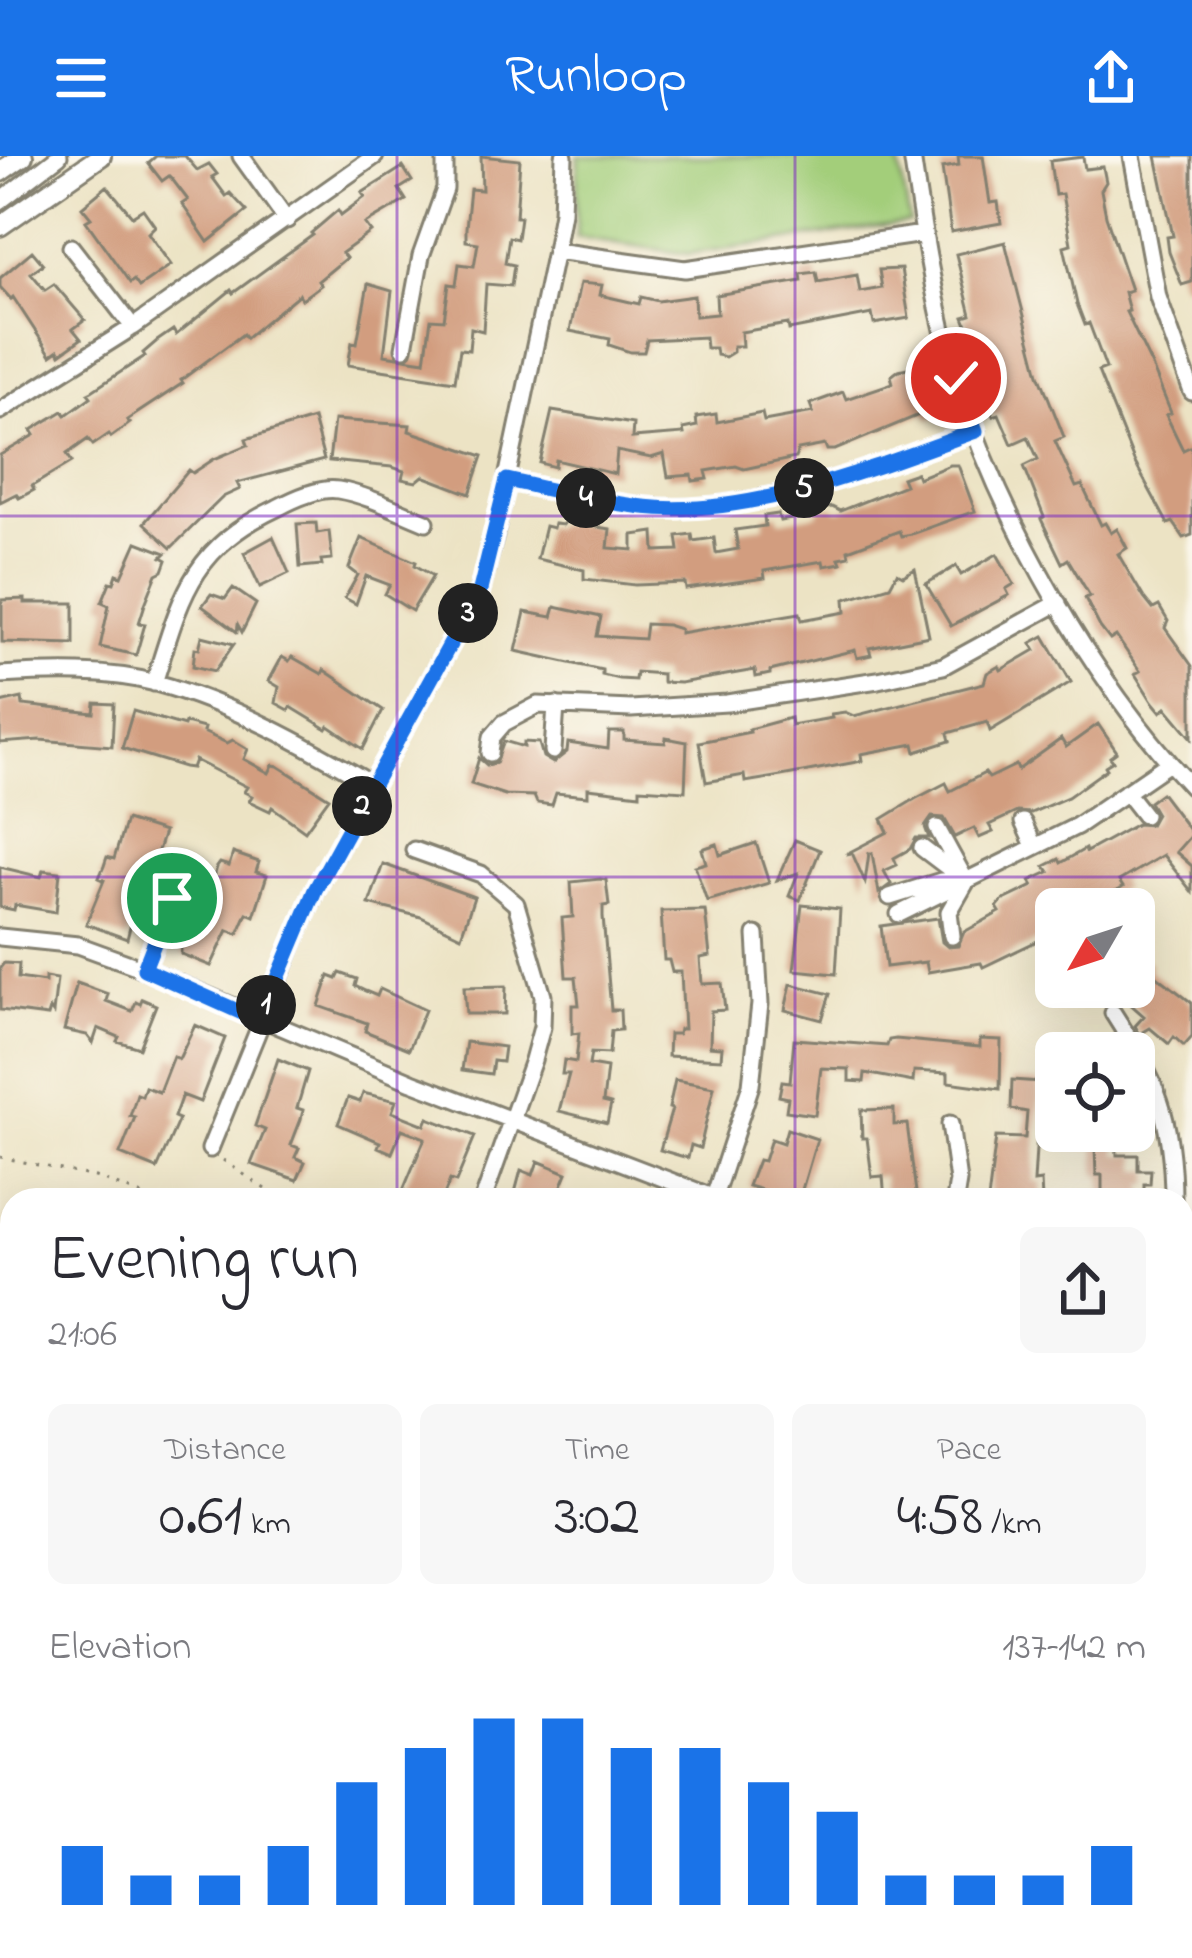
<!DOCTYPE html>
<meta charset="utf-8">
<style>
:root{--surface:#fff;--page:#f7f7f7;--text:#2b2b33;--muted:#7c7c81;--accent:#1a73e8}
body{margin:0;font-family:"Indie Flower",sans-serif;background:var(--page);color:var(--text);height:100vh;display:flex;flex-direction:column;font-size:45px;white-space:nowrap}
*{box-sizing:border-box;margin:0}
p{font-size:39px;color:var(--muted)}
.icon{flex:none;width:66px;height:66px;fill:none;stroke:currentColor;stroke-width:2;stroke-linecap:round;stroke-linejoin:round}
.map{position:relative;flex:1;overflow:hidden}
.panel{position:absolute;left:0px;top:1032px;width:1194px;height:771px;display:flex;flex-direction:column;background:var(--surface);border-radius:36px 36px 0 0;box-shadow:0 12px 48px #0002}
.panel>*{flex:none}
.needle{width:78px;rotate:231deg}
.buttons{position:absolute;left:1035px;top:732px;display:grid;gap:24px}
.buttons a{display:grid;place-items:center;width:120px;height:120px;border-radius:18px;background:var(--surface);box-shadow:0 12px 48px #0002;font-size:60px}
.pin{position:absolute;display:grid;place-items:center;width:102px;height:102px;color:#fff;margin:-51px;border:6px solid #fff;border-radius:50%;box-shadow:0 3px 12px #0007}
.km{position:absolute;width:60px;height:60px;margin:-30px;border-radius:50%;background:#222;color:#fff;font-size:33px;line-height:60px;text-align:center}
.round{display:grid;place-items:center;flex:none;width:126px;height:126px;border-radius:18px;background:var(--page)}
.headline{display:flex;align-items:center;justify-content:space-between;height:204px;padding:0 48px}
h1{font-size:66px;font-weight:600;line-height:90px}
.stats{display:grid;grid-template-columns:repeat(3,1fr);gap:18px;height:204px;padding:12px 48px}
.stats div{display:grid;align-content:center;border-radius:18px;background:var(--page);text-align:center}
.stats b{font-size:60px;font-weight:600}
.stats small{font-size:33px;font-weight:400}
.stats p{font-size:33px}
.chart{height:336px;padding:24px 48px}
.chart p{display:flex;justify-content:space-between}
.chart svg{width:100%;height:216px;margin-top:12px;stroke:var(--accent);stroke-width:6}
header{display:flex;justify-content:space-between;align-items:center;height:156px;padding:0 48px;background:var(--accent);color:#fff;font-size:54px;font-weight:600}
.map>svg:first-child{display:block}
.green{fill:#a3ce7a;stroke:#60754b;stroke-width:3}
.building{fill:#d29d7f}
.lines{fill:none;stroke-linecap:round;stroke-linejoin:round}
.minor-casing{stroke:#848070;stroke-width:21}
.major-casing{stroke:#848070;stroke-width:24}
.path{stroke:#848070;stroke-width:3;stroke-dasharray:3 9;stroke-linecap:butt}
.minor{stroke:#fff;stroke-width:15}
.major{stroke:#fff;stroke-width:18}
.route-casing{stroke:#fff;stroke-width:24}
.route{stroke:#1a73e8;stroke-width:15}
.grid{fill:none;stroke:#7b2cbf;stroke-width:3;stroke-opacity:0.55}
</style>
<header><svg class="icon" aria-label="menu" viewBox="0 0 24 24"><path d="M4 6h16M4 12h16M4 18h16"/></svg>Runloop<svg class="icon" aria-label="share" viewBox="0 0 24 24"><path d="M12 15V3M7 8l5-5 5 5M5 13v7h14v-7"/></svg></header>
<div class="map">
<svg width="1192" height="1802" viewBox="0 0 1192 1802">
<rect width="100%" height="100%" fill="#fbf7ec"/>
<filter id="ink" filterUnits="userSpaceOnUse"><feTurbulence type="fractalNoise" baseFrequency=".00833" numOctaves="2"/><feDisplacementMap in="SourceGraphic" scale="24" xChannelSelector="R" yChannelSelector="G"/><feConvolveMatrix kernelMatrix="1 2 1 2 8 2 1 2 1" color-interpolation-filters="sRGB"/></filter>
<filter id="wash" filterUnits="userSpaceOnUse"><feTurbulence type="fractalNoise" baseFrequency=".004" numOctaves="4" result="noise"/><feDisplacementMap in="SourceGraphic" scale="48" xChannelSelector="R" yChannelSelector="G"/><feGaussianBlur stdDeviation="2.7" result="paint"/><feColorMatrix in="noise" values="0 0 0 0 0 0 0 0 0 0 0 0 0 0 0 0 0 1.4 0 .05"/><feComposite in="paint" operator="in"/></filter>
<g filter="url(#wash)">
<rect width="100%" height="100%" fill="#ece3c4"/>
<path class="green" d="M578 0H898L910 67 687 98 576 81Z"/>
<g id="blocks">
<path class="building" d="M156 0H185L197 14 209 8 217 18 212 21 226 40 230 37 247 55 208 86 182 48 188 44 172 23 169 20 162 25 148 7Z
M481 0 520 4 516 61H520L517 83 509 81 505 107 514 109 511 130 486 128 483 175 471 172 469 194 460 193 455 225 348 209 352 186 357 187 368 128 392 135 384 199 425 205 431 163 444 164 449 128 456 129 459 108 474 110 478 87 466 85V72L470 33 482 34Z
M958 0H983L990 47 998 46 1001 67 951 76 942 12 959 9Z
M1156 0H1192V126L1182 129 1169 96 1167 81 1173 80Z
M1083 1 1085 13 1103 11 1106 26 1101 34 1106 60 1131 134 1124 136 1129 155 1126 156 1152 210 1171 257 1166 259 1183 294 1192 290V379L1184 382 1173 366 1168 368 1134 305 1098 215 1106 212 1089 167 1085 169 1077 148 1064 90 1071 88 1062 38 1055 39 1050 5Z
M403 11 412 25 399 33 406 44 365 68 371 76 342 97 346 102 318 125 321 129 302 143 299 138 246 182 243 178 181 224 183 227 127 264 130 267 111 281 109 278 93 289 88 283 67 298 72 306 32 330 34 334 19 342 16 338 0 346V299L35 279 32 274 63 255 66 259 91 241 88 237 92 235 145 200 143 197 157 185 173 174 176 179 231 134 233 137 313 79 311 77 338 54 341 59 365 41 362 37Z
M107 30 132 60 143 53 155 70 148 77 171 109 139 131 134 124 130 127 86 65 91 62 82 51Z
M1005 86 1039 218 1064 281 1055 285 1076 331 1082 329 1101 369 1105 367 1111 377 1117 373 1127 392 1118 398 1144 442 1153 453 1159 450 1168 465 1165 472 1192 510V582L1166 551 1161 556 1152 545 1135 518 1140 515 1116 480 1110 484 1100 471 1085 442 1090 440 1068 403 1062 407 1041 363 1044 361 1024 310 1038 303 1028 281 1012 288 999 258 993 260 988 245 996 243 964 161 971 159 956 98Z
M32 95 43 108 31 117 45 134 54 128 85 164 73 173 81 183 60 198 58 194 51 199 13 141 11 143 0 131V122Z
M901 113 909 162 874 168 872 158 789 174 788 168 741 176 742 190H733V196L725 201 716 199 715 192H706L705 181 647 184 644 196H630L609 189 610 183 570 175 580 127 602 129 600 139 639 148 641 141 658 145 694 140 695 160 717 158 716 139 802 125 801 118 816 116 818 126 857 119 860 136 882 132 879 114Z
M924 208 942 258 928 263 926 256 835 294H827L825 289 798 294 795 302 744 313 736 310 706 315 708 323 693 325 692 319 668 321 664 298 651 302 617 295 615 318 556 304 555 311 540 307 552 255 633 268 632 282 684 278 683 273 697 270 696 261 716 258 717 266 762 257 764 265 813 256 810 248 843 236 846 243 893 227 891 220 899 214Z
M313 263 324 304 237 327 240 333 223 341 171 392 144 367 189 314 193 317 214 303 248 289 246 283Z
M334 264 410 269 409 275 483 300 470 338 423 320 416 326 402 323 404 315 392 311 329 305Z
M950 309H958L975 355 911 378 901 380 899 375 848 394 849 400 839 402 841 407 824 410 823 405 764 415 765 422 686 433 685 427 635 429 584 423V414L537 403 545 370 553 372 554 368 563 369 564 366 610 373 608 392 633 394V379L654 376 655 395 679 394 677 380 692 378 693 385 714 382 716 397 738 393 735 374 765 370 764 360 778 358 780 365 819 358 818 354 832 351 840 355 905 329 902 322 916 317 918 322Z
M316 367 317 377 329 375 332 403 321 404 322 409 300 411 297 368Z
M273 381 289 417 260 431 244 397Z
M361 382 416 406 415 409 433 420 412 455 385 438 390 429 366 420 356 448 345 442 358 419 349 412Z
M137 386 166 397 162 401 167 404 163 415 157 418 145 448 139 467 145 468 136 499 100 491 109 449 102 446 110 426 114 427 117 418 122 420Z
M997 398 1014 428 1006 433 1009 439 951 470 926 428 956 410 961 419Z
M915 413 929 480 869 492 871 499 857 502 855 494 770 515V518L756 521 755 514 680 527 662 526V518L636 516 635 524 619 523 602 519V514L516 495 525 456 552 461 555 451 601 461 597 480 644 483 646 468 667 469 680 473V477L800 457 802 464 846 456 845 443 890 430 897 417 903 420Z
M233 432 256 448 242 476 238 469 237 476 202 450 211 438 225 443Z
M25 443V447H74V488L2 486V444Z
M202 480 234 488 215 515 193 510 195 492 199 493Z
M1044 480 1071 526 990 575 987 566 948 577 950 585 916 596 914 588 861 598 862 605 781 620 745 626 744 619 706 626 699 586 750 576 749 573 790 562 791 569 832 562 831 558 845 556 854 560 984 527 987 517 999 510 1001 514 1035 494 1031 487Z
M282 501 289 505 292 501 322 518 324 514 383 554 363 593 329 570 327 573 291 551 289 554 276 547 279 531 269 525Z
M22 542 23 549 94 557 95 547 114 548 112 590 40 584 0 587V547Z
M133 555 184 570 185 567 204 572 203 576 227 587 233 584 248 593 244 603 269 617 273 609 278 610 329 642 305 675 272 651 270 655 249 645 252 640 244 636 247 631 195 604 192 612 184 611 122 592Z
M1098 568 1117 596 1110 601 1113 605 1105 610 1107 613 1068 641 1031 657 1017 656 989 669 993 676 979 682 974 672 955 681 944 662 932 661 925 671 929 682H916L910 693 894 702 897 709 884 715 891 728 879 737 872 697H869L865 726 852 697 846 698 888 676 882 663 915 643 946 627 950 635 985 617 989 622 1016 609 1018 614 1061 583 1066 591Z
M609 576H624V584L665 587 666 582 687 586 685 635 640 632V638L588 632V640L556 637 552 649 537 647 534 640 505 639 471 628 479 602 487 609 496 607 504 585 524 591V586L539 587 543 601 553 607 567 596 568 587 608 593Z
M1161 637 1192 678 1176 696 1192 710V736L1163 699 1119 725 1123 731 1093 750 1056 753V776L983 811 981 807 928 816 926 806 886 811 881 770 938 762 942 786 948 791 958 790 964 776 1000 756 997 751 1002 745 1033 730 1030 725 1049 716 1045 710 1059 703 1061 707 1085 693 1086 696 1137 668 1150 669 1156 658 1149 646Z
M126 664 164 676 147 729 143 728 140 732 127 783 86 768 104 724 99 722 104 710 107 701 114 703Z
M795 684 820 694 800 744 789 740 798 717 777 724Z
M756 687 769 727 707 745 695 710 706 707 702 693 717 688 720 699Z
M233 697 259 706 256 716 267 719 254 760 247 757 238 778 228 774 211 810 181 798V791L194 770 199 771 217 711 220 707 229 710Z
M383 708 474 741 461 780 421 761 369 748Z
M0 711 41 721 43 714 60 716 56 756 15 749 14 754 0 751Z
M600 723 606 724 609 749 603 750V761L611 854H620L621 874 611 875 609 898 591 897 589 909 607 912 603 946 611 948 607 967 559 955 569 918H562L564 904 576 906 579 877 572 878V849H579L576 821H566L562 762 573 761 571 726Z
M802 749 840 753 836 818 794 814Z
M705 754 710 800 700 802 702 828 722 827 725 854 711 855 710 890 722 891 721 903 668 900 669 878H678L679 873H684L681 816H672L669 804H664L661 755Z
M1134 792 1151 809 1148 813 1192 847V881L1184 890 1174 881 1169 888 1150 872 1140 878 1135 870 1144 860 1111 831H1134Z
M4 807 19 808 18 822 45 826V821L57 823 53 857 50 853 48 860 0 854V812Z
M340 817 357 823 355 830 365 835 377 840 380 833 425 854 409 893 365 875 367 867 319 850 329 820 337 823Z
M77 827 108 838 106 845 132 855 136 846 140 848 142 843 156 849 139 892 117 885 119 881 98 872 93 887 87 879 64 874Z
M791 828 830 838 822 864 785 854Z
M506 830 505 858H466L464 831Z
M195 869 225 882 200 946 182 939 174 961 179 963 157 1013 120 998 135 961 130 960 137 938 142 940 145 931 159 936 173 900 179 903Z
M794 883 887 890 889 884 896 883 980 891V883L1001 884 1000 933 948 926V917L914 915 913 926 865 917 864 926 849 925V913L821 912 815 959 786 955 788 942 779 940 782 925 790 926Z
M466 886 504 891 502 906 493 905 491 918 462 914Z
M278 903 308 915 297 952 303 954 301 963 291 989 299 992 295 1001 305 1006 297 1024 251 1008 265 974 255 970Z
M675 924 714 931 700 992 691 989 688 1002 660 994 672 953 669 952Z
M1012 924 1040 926 1034 1026 1041 1025 1042 1044H988L996 981 1025 982 1027 956 1011 953Z
M363 937 396 945 392 956 425 969 428 962 475 980 456 1026 450 1024 442 1044H399L425 982 402 973 392 997 378 991 380 986 338 968 348 942 360 946Z
M894 953V969L907 968 917 1044H885L883 1020 872 1021 867 982H862L861 954Z
M787 973 817 983 799 1044 748 1030 758 1004 764 1005 771 983 783 987Z
M1077 975H1116L1117 999H1138V1014H1151L1150 1028H1144V1044H1102V1019H1096L1095 991H1077Z
M538 1005 567 1017 556 1044H513L521 1014 533 1019Z
M12 1597V1661L0 1680V1616Z"/>
</g>
</g>
<g filter="url(#ink)">
<use href="#blocks" fill-opacity="0" stroke="#848070" stroke-width="3"/>
<g class="lines">
<defs>
<path id="minor" d="M241 0 287 64
M912 0C923 75 935 153 957 226 1001 364 1092 526 1192 631
M1132 0 1158 141 1192 236
M0 45 59 0
M71 91 133 171
M555 95 685 113 923 78
M404 192 421 100 445 33V0
M0 255 133 171 375 0
M507 324C552 334 597 346 643 351 749 362 878 310 976 275
M0 519C51 516 107 514 156 527 232 548 306 589 373 629
M154 527C181 442 190 393 277 352 294 343 319 331 338 334 368 339 398 355 426 366
M553 595 556 549
M490 597 492 581 504 567 538 549 631 553 727 547 878 524 943 510 1058 447
M1126 636 1144 659
M1023 666 1034 690
M937 672 966 725
M922 692 959 720
M414 694 481 718 516 748 543 840 542 871 533 904 483 1044
M890 741 941 725H963
M899 758 1077 670 1169 607
M952 780 949 756 965 728
M0 781 78 789 144 813 412 926 720 1044
M144 813 181 720
M1113 857C1157 926 1173 961 1173 1044
M950 968 958 1025 955 1044
M210 993 315 734 480 434 495 379 555 95 562 56 564 0
M713 1044 751 929 760 848 756 779
M1182 1131H1192
M0 1242H12
M1182 1665 1192 1668
M0 1735 12 1715
M957 1791 990 1802
M432 1802 439 1791"/>
<path id="major" d="M0 16 23 0
M0 70 101 0
M0 1140 12 1142
M0 1181 12 1184
M1182 1426 1192 1427
M1182 1472 1192 1474"/>
</defs>
<use href="#minor" class="minor-casing"/>
<use href="#major" class="major-casing"/>
<path class="path" d="M0 1001 95 1021 156 1044
M223 1004 281 1044
M1182 1305 1192 1308"/>
<use href="#minor" class="minor"/>
<use href="#major" class="major"/>
</g>
</g>
<g class="lines" filter="url(#ink)">
<defs>
<path id="route" d="M172 742 144 813 260 865 315 734 480 434 507 324C552 334 597 346 643 351 748 363 879 310 976 275L956 222"/>
</defs>
<use href="#route" class="route-casing"/>
<use href="#route" class="route"/>
</g>
<path class="grid" d="M397 0V1044M795 0V1044M0 360H1192M0 721H1192M0 1081H12M1182 1081H1192M0 1442H12M1182 1442H1192M397 1791V1802M795 1791V1802"/>
</svg>
<div class="buttons">
<a><svg class="needle" viewBox="-14 -14 28 28"><path d="M0-13l5 13h-10z" fill="#e53935"/><path d="M0 13l5-13h-10z" fill="#7c7c81"/></svg></a>
<a><svg class="icon" aria-label="locate" viewBox="0 0 24 24"><circle cx="12" cy="12" r="6"/><path d="M12 2v4M12 18v4M2 12h4M18 12h4"/></svg></a>
</div>
<div class="pin" style="left:172px;top:742px;background:#1e9e55"><svg class="icon" aria-label="arrive" viewBox="0 0 24 24"><path d="M6 21V4h12l-3 4 3 4H6"/></svg></div>
<div class="pin" style="left:956px;top:222px;background:#d93025"><svg class="icon" aria-label="check" viewBox="0 0 24 24"><path d="M5 12l5 5 9-10"/></svg></div>
<b class="km" style="left:266px;top:849px">1</b>
<b class="km" style="left:362px;top:650px">2</b>
<b class="km" style="left:468px;top:457px">3</b>
<b class="km" style="left:586px;top:342px">4</b>
<b class="km" style="left:804px;top:332px">5</b>
<section class="panel">
<div class="headline"><div><h1>Evening run</h1><p>21:06</p></div><a class="round"><svg class="icon" aria-label="share" viewBox="0 0 24 24"><path d="M12 15V3M7 8l5-5 5 5M5 13v7h14v-7"/></svg></a></div>
<div class="stats">
<div><p>Distance</p><b>0.61<small> km</small></b></div>
<div><p>Time</p><b>3:02</b></div>
<div><p>Pace</p><b>4:58<small> /km</small></b></div>
</div>
<div class="chart"><p><span>Elevation</span>137–142 m</p>
<svg viewBox="0 0 160 44" preserveAspectRatio="none"><path d="M5 44V32M15 44V38M25 44V38M35 44V32M45 44V19M55 44V12M65 44V6M75 44V6M85 44V12M95 44V12M105 44V19M115 44V25M125 44V38M135 44V38M145 44V38M155 44V32"/></svg>
</div>
</section>
</div>
